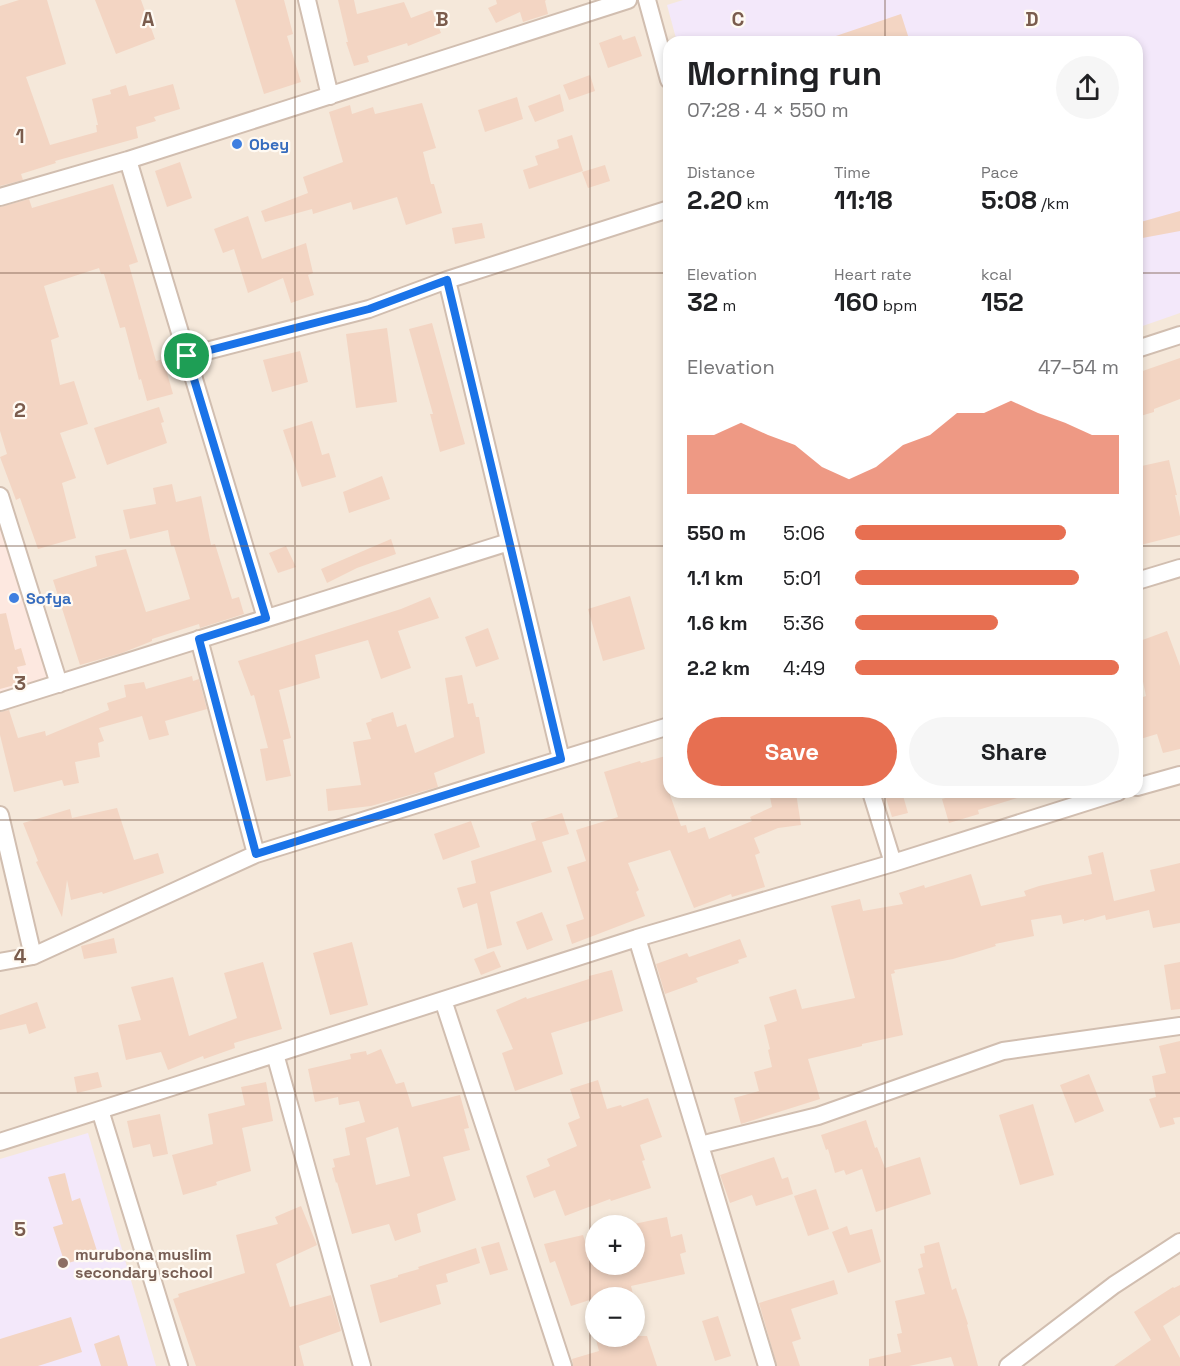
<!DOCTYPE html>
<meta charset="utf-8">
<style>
:root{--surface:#fff;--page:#f6f6f6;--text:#202124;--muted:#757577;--accent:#e76f51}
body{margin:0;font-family:"Space Grotesk",sans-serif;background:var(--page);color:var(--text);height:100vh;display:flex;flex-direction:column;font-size:22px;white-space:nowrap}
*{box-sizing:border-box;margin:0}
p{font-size:20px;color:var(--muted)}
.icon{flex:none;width:33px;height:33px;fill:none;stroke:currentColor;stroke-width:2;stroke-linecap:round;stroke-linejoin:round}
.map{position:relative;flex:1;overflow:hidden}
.details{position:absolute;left:663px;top:36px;width:480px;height:762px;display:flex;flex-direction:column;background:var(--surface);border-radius:18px;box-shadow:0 3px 9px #0003}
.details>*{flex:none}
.controls{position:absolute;left:585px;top:1215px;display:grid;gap:12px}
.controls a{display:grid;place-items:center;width:60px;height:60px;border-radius:50%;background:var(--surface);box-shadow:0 3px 9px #0003;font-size:30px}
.pin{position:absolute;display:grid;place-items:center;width:51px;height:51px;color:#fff;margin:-26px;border:3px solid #fff;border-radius:50%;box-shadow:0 2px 6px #0007}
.round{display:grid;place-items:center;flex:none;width:63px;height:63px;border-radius:32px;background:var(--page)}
.summary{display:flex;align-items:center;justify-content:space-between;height:102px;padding:0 24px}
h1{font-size:33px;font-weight:600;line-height:45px}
.metrics{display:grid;grid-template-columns:repeat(3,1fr);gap:9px;height:102px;padding:6px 24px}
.metrics div{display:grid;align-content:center}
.metrics b{font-size:26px;font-weight:600}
.metrics small{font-size:16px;font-weight:400}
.metrics p{font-size:16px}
.chart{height:168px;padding:12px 24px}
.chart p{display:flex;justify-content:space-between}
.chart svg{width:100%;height:108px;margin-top:6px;fill:var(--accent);opacity:.7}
.cta{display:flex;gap:12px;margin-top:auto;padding:12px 24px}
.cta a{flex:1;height:69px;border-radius:36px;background:var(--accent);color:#fff;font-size:24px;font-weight:600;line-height:69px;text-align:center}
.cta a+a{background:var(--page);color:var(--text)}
ul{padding:0 24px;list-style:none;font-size:20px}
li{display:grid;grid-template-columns:96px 72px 1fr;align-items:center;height:45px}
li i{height:15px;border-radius:8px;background:var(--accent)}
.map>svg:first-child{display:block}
.residential{fill:#f5e8da;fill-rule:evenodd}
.commercial{fill:#fde8e0}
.education{fill:#f3e8fa}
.building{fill:#f3d5c3;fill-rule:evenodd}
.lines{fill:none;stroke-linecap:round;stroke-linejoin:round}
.street-casing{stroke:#d1beb0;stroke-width:20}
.street{stroke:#fff;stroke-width:16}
.route-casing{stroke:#fff;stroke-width:12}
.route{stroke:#1a73e8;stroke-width:8}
.grid{fill:none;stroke:#7a5c4d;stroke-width:1.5;stroke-opacity:0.55}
.shop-dot{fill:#3f7fe0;stroke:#fffaf3;stroke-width:2}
.education-dot{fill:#8d6e63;stroke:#fffaf3;stroke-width:2}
.labels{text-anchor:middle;stroke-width:4.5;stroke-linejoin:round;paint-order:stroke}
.shop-label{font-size:16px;font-weight:bold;fill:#366cbe;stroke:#fffaf3;text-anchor:start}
.education-label{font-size:16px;font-weight:bold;fill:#785e54;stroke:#fffaf3;text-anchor:start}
.grid-label{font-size:20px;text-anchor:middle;font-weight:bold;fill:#7a5c4d;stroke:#fffaf3;stroke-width:4.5;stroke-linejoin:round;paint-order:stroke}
</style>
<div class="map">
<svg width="1180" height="1366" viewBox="0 0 1180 1366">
<rect width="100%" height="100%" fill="#fdf6ec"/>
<path class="residential" d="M0 0H1180V1366H0ZM669 42H1137V792H669ZM596 1226H634V1264H596ZM596 1298H634V1336H596Z"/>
<path class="commercial" d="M0 513 56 683 0 700Z"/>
<path class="education" d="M683 0H1180V313L1137 328V42H677L667 5Z
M88 1133 156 1366H0V1159Z"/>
<path class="building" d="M19 0H47L66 64 26 77 50 145 97 132 96 125H98L92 99 111 94 110 90 126 85 129 96 173 84 180 109 154 117 156 121 136 127 138 138 55 161 56 163 21 174 23 180 0 186V6Z
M95 0H141L155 39 116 54Z
M235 0H284L293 34 287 36 301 82 264 94Z
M338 0H354L357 14 404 2 411 18 432 10 441 33 408 46 407 43 367 56 369 62 354 66 346 42H348Z
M496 0H546L545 1 548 14 523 22 520 12 496 23 488 8 497 4Z
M901 14 910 42H827V39Z
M621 35 623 40 635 36 642 56 608 68 599 43Z
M590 75 595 91 569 100 563 85Z
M560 94 564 111 535 122 528 106Z
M517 97 523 119 485 132 478 110Z
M422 103 436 148 423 152 431 184H434L442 213 406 225 397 197 353 210 351 202 313 214 312 209 265 222 261 211 308 193 303 177 343 162 329 112 350 105 352 114 373 107 375 114Z
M572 135 583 171 529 189 523 170 538 165 535 156 559 148 557 140Z
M180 162 192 198 167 207 155 171Z
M605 165 610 181 588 188 582 172Z
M113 184 138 262 129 265 156 361 163 359 173 394 147 401 141 379 139 380 125 327 120 328 104 274H101L99 268 44 286 59 337 51 340 60 385 74 381 88 424 60 433 76 478 62 483 76 538 38 549 20 498 16 500 0 457 7 454 0 431V207L29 199 32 208Z
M1180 211V231L1137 239V223Z
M248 216 262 259 306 243 313 273 308 275 314 295 291 303 283 278 248 293 234 249 223 253 214 229Z
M482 223 485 238 455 244 452 228Z
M432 323 465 444 440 452 430 414H433L409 329Z
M387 328 397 402 356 408 346 334Z
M300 351 308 382 272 392 263 360Z
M1180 358V399L1154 409V412L1137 417V373Z
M159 407 164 422 161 423 167 443 107 465 94 428Z
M312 421 322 455 329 453 336 477 302 487 283 430Z
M1169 460 1177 495H1175L1180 517V535L1137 546V467Z
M382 476 390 499 349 513 343 492Z
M172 484 176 502 201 496 211 545 215 544 232 599 239 597 244 614 200 628 199 624 152 639V641L122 653 80 665 53 580 97 566 95 556 126 549 146 612 190 599 174 546H171L168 530 130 539 123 510 156 504 153 488Z
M391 539 396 554 357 568 327 583 321 569Z
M286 546 296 567 278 573 269 553Z
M630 596 645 649 603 661 588 609Z
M430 597 439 618 398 631 411 668 381 679 368 640 315 655 320 678 279 690 291 738 283 740 291 776 266 781 260 749 268 748 254 695 251 696 238 661 401 609Z
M6 613 15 650 21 648 26 665 17 667 22 683 0 689V614Z
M488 628 499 659 476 667 465 637Z
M1167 631 1180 666V749L1163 753 1157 734 1137 740V699L1146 696 1137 653V642Z
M462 675 468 704 473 703 476 717H479L485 753 434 773 438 787 371 806 328 811 326 789 361 785 353 742 371 739 366 723 372 721 371 719 393 712 397 727 406 724 415 753 454 737 445 678Z
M192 676 193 681 199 679 207 709 165 721 169 735 149 740 142 716 99 728 104 741 98 743 100 757 75 762 79 783 64 786 62 780 14 792 0 735V712L9 710 18 738 45 731 46 736 109 710 107 703 126 697 124 685 144 682 146 689Z
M669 755V777L664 778 681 826 686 825 688 833 705 827 709 839 752 821 750 817 772 807 770 797 796 793 801 825 778 828 754 838 760 853 755 855 765 887 732 897 731 894 694 908 670 850 628 863 639 890 636 892 645 916 572 944 566 925 584 919 567 867 586 861 576 830 618 817 604 772 640 761 641 763Z
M884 792H902L908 813 892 817Z
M966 792H1024V796L978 810 979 814 949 823 942 799Z
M117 808 134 860 158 853 164 873 103 894 102 892 71 900 67 880 62 917 36 862 38 861 23 823 70 809 72 818Z
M562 813 569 834 542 842 552 872 490 892 502 945 487 949 477 903 463 908 457 888 476 883 471 861 536 840 531 823Z
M471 821 480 847 443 860 434 834Z
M1103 852 1114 901 1155 891 1150 870 1180 863V923L1153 928 1149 910 1106 920 1105 915 1084 921V919L1063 924 1061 915 1031 920 1034 936 995 944 996 946 953 959 894 970 895 973 891 974 903 1035 862 1044V1046L808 1059 820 1099 741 1124 734 1098 759 1091 754 1072 772 1067 768 1050 770 1049 764 1025 777 1021 769 997 796 989 802 1009 855 998 831 906 860 899 863 911 903 904 899 893 924 885 925 888 971 874 981 906 1026 896 1024 891 1039 886 1092 874 1088 856Z
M542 912 553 940 527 950 516 922Z
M114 938 117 953 84 959 81 946Z
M740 939 747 957 738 960 739 963 696 978 698 982 665 994 656 964 687 953 689 957Z
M352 942 368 1005 330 1015 313 953Z
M494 951 501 967 481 975 474 959Z
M263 962 282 1029 234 1043 235 1048 204 1059 203 1056 168 1070 161 1052 126 1060 118 1025 141 1020 131 987 173 977 189 1036 237 1018 224 973Z
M1180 962V1009L1171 1010 1164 965Z
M612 970 623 1011 551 1033 563 1074 515 1091 502 1053 513 1049 496 1010 526 997 527 999 589 979V976Z
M37 1002 46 1028 29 1034 26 1024 0 1030V1015Z
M1180 1041V1117L1173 1118 1175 1124 1160 1128 1149 1099 1156 1097 1152 1076 1166 1073 1159 1046Z
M381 1049 396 1084 404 1082 412 1107 460 1095 469 1128 464 1129 470 1150 443 1157 456 1200 417 1214 421 1232 395 1241 389 1224 352 1234 337 1182 336 1183 332 1168 335 1167 333 1159 350 1155 345 1128 365 1122 359 1101 339 1105 338 1097 315 1102 308 1069 351 1059 350 1054 366 1051 367 1055ZM398 1127 410 1176 376 1185 366 1138Z
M98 1072 102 1087 77 1093 74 1077Z
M1089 1074 1104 1111 1075 1123 1060 1085Z
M598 1080 607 1109 621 1105 622 1107 648 1098 662 1137 640 1145 645 1160 642 1161 651 1188 611 1201 610 1199 565 1216 555 1190 534 1198 526 1176 550 1166 547 1159 577 1146 568 1123 580 1118 570 1089Z
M266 1082 273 1121 242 1128 251 1171 216 1182 217 1185 183 1195 172 1155 213 1144 208 1114 245 1105 241 1087Z
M1033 1104 1054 1175 1020 1185 999 1115Z
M160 1114 168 1154 153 1157 150 1144 133 1148 127 1121Z
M866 1120 875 1148 877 1147 885 1168 920 1157 931 1194 876 1212 862 1169 846 1175 844 1170 835 1173 828 1149 826 1150 821 1135Z
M774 1157 782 1179 788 1177 793 1194 756 1206 752 1195 730 1203 720 1175Z
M65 1173 72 1201 80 1198 98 1254 65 1264 53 1227 63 1224 48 1177Z
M816 1189 829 1229 808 1236 794 1196Z
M301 1206 317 1245 276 1264 290 1307 331 1295 341 1331 299 1346 304 1366H196L173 1299 179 1297 178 1294 245 1273 236 1235 278 1224 275 1217Z
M667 1217 671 1237 682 1234 686 1252 680 1254 685 1274 631 1286 634 1298H596L571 1306 555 1261 550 1263 544 1244 583 1235 591 1259 596 1257V1264H634V1224Z
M847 1226 850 1235 872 1229 881 1262 848 1273 832 1232Z
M499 1242 508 1270 490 1275 481 1247Z
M939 1242 952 1290 956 1288 968 1324 967 1325 978 1366H954L951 1357 909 1366H869V1359L901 1352 897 1334 902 1333 895 1301 925 1294 918 1269 923 1267 920 1254 925 1253 924 1246Z
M476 1248 480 1263 446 1274 448 1282 436 1285 441 1304 380 1323 370 1285 398 1277V1275L419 1269 418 1267Z
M834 1280 838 1294 791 1309 801 1339 792 1342 800 1366H777L759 1303Z
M1180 1285V1315L1163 1326 1180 1358V1366H1114L1151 1340 1134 1312 1173 1287 1174 1288Z
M718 1316 731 1356 715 1361 702 1321Z
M71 1317 82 1352 38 1366H0V1339Z
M119 1335 128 1366H101L94 1344Z
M595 1336H647L657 1366H573L572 1359 599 1351Z"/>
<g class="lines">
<defs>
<path id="street" d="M307 0 330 96
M647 0 669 80
M128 160 266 618
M0 197 128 160 628 0
M447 280 561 759
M1137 349 1180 335
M187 356 369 309 447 280 669 209
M0 496 59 684
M1137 581 1180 568
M199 639 256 854
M0 702 509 542
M1137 787 1180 775
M871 792 893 863
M0 815 33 956
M637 938 767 1366
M0 962 33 956 256 854 669 726
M443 1000 563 1366
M275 1054 362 1366
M100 1110 179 1366
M0 1142 637 938 893 863 1118 792
M700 1145 818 1116 1003 1051 1180 1026
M1008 1366 1114 1285 1180 1242"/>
</defs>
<use href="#street" class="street-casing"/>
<use href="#street" class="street"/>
</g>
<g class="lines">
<defs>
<path id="route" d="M447 280 561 759 256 854 199 639 266 618 187 356 369 309Z"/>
</defs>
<use href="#route" class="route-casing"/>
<use href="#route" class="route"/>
</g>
<path class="grid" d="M295 0V1366M590 0V1366M885 0V42M0 273H669M1137 273H1180M0 546H669M1137 546H1180M885 792V1366M0 820H1180M0 1093H1180"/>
<g class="shop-dot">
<circle cx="237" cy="144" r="6"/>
<circle cx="14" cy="598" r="6"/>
</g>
<circle class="education-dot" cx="63" cy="1263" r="6"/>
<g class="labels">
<g class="shop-label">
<text x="249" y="150">Obey</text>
<text x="26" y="604">Sofya</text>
</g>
<g class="education-label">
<text x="75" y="1260">murubona muslim<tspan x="75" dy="18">secondary school</tspan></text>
</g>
</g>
<g class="grid-label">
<text x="148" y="26">A</text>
<text x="442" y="26">B</text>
<text x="738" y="26">C</text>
<text x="1032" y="26">D</text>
<text x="20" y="143">1</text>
<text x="20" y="417">2</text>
<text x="20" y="690">3</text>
<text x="20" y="963">4</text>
<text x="20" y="1236">5</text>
</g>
</svg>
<div class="controls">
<a>+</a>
<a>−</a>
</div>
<div class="pin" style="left:187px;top:356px;background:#1e9e55"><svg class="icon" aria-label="arrive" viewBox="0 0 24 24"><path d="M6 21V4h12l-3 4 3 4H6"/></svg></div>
<section class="details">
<div class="summary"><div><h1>Morning run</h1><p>07:28 · 4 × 550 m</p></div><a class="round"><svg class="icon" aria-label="share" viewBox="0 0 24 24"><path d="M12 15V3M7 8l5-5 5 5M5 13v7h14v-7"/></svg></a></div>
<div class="metrics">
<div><p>Distance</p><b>2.20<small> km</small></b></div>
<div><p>Time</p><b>11:18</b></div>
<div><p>Pace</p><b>5:08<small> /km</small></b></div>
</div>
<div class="metrics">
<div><p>Elevation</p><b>32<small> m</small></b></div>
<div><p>Heart rate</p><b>160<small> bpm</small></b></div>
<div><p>kcal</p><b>152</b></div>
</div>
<div class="chart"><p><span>Elevation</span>47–54 m</p>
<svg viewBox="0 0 160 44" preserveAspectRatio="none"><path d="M0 44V20L10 20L20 15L30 20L40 24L50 33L60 38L70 33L80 24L90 20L100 11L110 11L120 6L130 11L140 15L150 20L160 20V44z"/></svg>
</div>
<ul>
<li><b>550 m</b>5:06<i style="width:80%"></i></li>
<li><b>1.1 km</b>5:01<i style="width:85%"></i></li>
<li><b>1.6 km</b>5:36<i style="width:54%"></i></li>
<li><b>2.2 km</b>4:49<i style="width:100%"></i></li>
</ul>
<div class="cta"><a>Save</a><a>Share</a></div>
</section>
</div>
